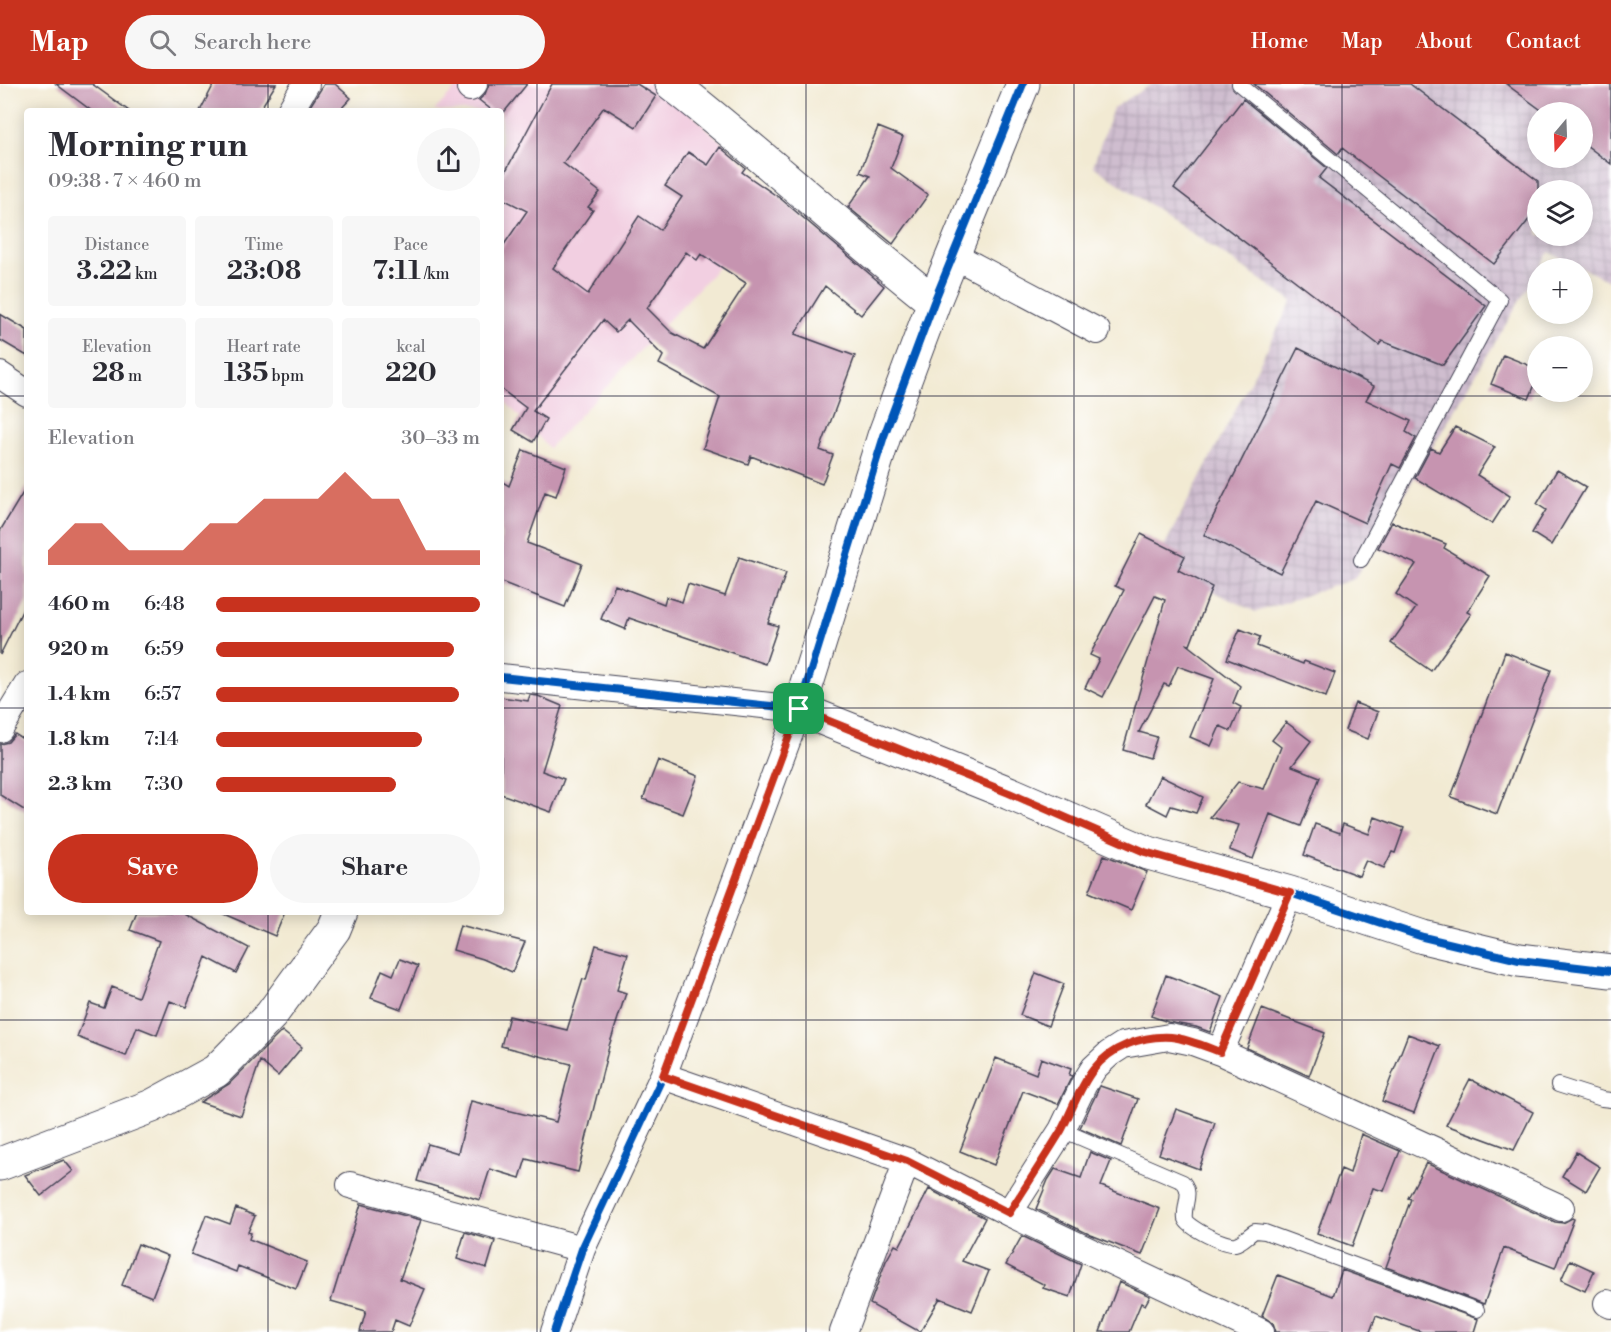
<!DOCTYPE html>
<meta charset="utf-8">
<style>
:root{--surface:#fff;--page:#f7f7f7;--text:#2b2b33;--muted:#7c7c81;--accent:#c8321e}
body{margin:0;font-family:"Libre Bodoni",serif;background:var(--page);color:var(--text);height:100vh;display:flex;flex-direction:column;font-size:22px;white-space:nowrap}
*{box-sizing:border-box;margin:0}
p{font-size:20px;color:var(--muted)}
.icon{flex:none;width:33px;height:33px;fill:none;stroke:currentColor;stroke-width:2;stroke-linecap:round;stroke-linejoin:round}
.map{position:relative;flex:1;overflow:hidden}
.side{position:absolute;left:24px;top:24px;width:480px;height:807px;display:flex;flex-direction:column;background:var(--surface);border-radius:6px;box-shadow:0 3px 15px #0003}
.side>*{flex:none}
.needle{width:39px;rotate:199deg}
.buttons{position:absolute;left:1527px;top:18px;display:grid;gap:12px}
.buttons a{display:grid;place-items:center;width:66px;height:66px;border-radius:50%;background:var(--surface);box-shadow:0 3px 15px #0003;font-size:30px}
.pin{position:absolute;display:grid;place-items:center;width:51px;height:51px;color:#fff;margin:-26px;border-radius:12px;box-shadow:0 3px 9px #0006}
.round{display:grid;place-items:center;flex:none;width:63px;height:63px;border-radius:32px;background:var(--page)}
.head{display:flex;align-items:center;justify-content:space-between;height:102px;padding:0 24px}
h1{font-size:33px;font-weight:800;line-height:45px}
.metrics{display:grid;grid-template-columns:repeat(3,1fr);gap:9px;height:102px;padding:6px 24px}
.metrics div{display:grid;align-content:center;border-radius:6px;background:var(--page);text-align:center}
.metrics b{font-size:26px;font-weight:800}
.metrics small{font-size:16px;font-weight:400}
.metrics p{font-size:16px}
.chart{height:168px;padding:12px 24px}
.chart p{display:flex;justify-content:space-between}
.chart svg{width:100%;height:108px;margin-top:6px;fill:var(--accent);opacity:.7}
.action{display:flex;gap:12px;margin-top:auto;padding:12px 24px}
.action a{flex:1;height:69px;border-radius:36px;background:var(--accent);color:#fff;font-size:24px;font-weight:800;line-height:69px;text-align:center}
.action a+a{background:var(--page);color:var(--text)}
ul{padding:0 24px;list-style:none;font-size:20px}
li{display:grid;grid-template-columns:96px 72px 1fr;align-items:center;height:45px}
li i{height:15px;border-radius:8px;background:var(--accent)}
header{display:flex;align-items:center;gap:36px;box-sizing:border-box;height:84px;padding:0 30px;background:var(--accent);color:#fff}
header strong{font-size:28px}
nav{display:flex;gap:33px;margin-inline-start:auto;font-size:21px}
.search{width:420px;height:54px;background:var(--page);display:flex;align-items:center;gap:15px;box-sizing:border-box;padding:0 21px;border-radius:33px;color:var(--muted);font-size:22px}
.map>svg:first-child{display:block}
.built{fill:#f2cfe1}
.industrial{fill:url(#industrial-grid);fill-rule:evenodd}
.building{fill:#c694b0;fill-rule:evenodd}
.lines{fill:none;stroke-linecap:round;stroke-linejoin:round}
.lane-casing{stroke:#414052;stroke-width:16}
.street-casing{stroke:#414052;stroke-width:28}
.secondary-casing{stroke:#414052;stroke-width:35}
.lane{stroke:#fff;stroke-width:14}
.street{stroke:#fff;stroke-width:26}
.secondary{stroke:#fff;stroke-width:33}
.cycleway-casing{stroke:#fff;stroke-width:11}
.cycleway{stroke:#0057b8;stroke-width:8}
.route-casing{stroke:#fff;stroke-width:12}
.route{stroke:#c8321e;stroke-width:8}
.grid{fill:none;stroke:#22223b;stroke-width:1.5;stroke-opacity:0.55}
</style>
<header>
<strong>Map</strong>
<div class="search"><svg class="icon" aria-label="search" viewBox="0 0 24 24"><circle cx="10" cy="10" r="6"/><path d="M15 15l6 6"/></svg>Search here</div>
<nav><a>Home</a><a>Map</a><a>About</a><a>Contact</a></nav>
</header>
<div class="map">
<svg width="1611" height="1248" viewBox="0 0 1611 1248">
<defs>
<pattern id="industrial-grid" width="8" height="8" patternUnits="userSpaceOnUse" patternTransform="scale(1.5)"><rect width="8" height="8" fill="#cfbdcf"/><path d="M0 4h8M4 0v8" fill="none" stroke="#b1a2b3"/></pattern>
</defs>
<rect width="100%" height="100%" fill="#fff"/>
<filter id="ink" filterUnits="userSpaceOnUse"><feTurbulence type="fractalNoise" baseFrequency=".0167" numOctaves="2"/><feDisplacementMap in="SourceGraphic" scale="12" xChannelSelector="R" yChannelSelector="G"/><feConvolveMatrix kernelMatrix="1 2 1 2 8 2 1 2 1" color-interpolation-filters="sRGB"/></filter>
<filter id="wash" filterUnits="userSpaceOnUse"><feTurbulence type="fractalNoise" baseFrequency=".008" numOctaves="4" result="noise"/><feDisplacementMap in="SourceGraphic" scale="24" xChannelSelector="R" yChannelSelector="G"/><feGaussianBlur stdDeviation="1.35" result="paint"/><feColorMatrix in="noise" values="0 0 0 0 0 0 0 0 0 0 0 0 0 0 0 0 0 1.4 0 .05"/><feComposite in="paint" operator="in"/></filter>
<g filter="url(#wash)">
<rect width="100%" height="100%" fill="#f2ead3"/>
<path class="built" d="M460 0H660L782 115 549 364 501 313V27H434Z"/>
<path class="industrial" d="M1152 0H1611V198L1549 168 1354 495 1256 528 1155 480 1292 217 1093 82 1113 24ZM1538 28H1582V74H1538ZM1538 106H1582V152H1538Z"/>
<g id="blocks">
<path class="building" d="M56 0H92L129 27H92Z
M214 0H276L259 27H200Z
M324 0H335L351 14 339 27H307Z
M489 0H527L501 32V27H493L479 16 485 10Z
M552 0H637L656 12 636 43 604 23 563 79 600 108 588 123 593 126 553 184 588 210 639 132 660 146 682 113 665 102 688 68 708 81 720 63 745 84 742 88 781 115 884 202 861 231 825 202 795 250 855 272 820 366 833 371 822 400 751 372 748 380 703 364 720 313 659 280 663 272 628 236 616 248 603 236 533 327 546 335 533 358 513 346 526 324 501 305V165L527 127 501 114V96ZM686 168 697 176 701 170 746 199 703 265 672 249 647 224Z
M1254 0H1410L1538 97V124L1494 180 1342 64 1338 70Z
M1506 0H1611V80L1582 58V28H1544Z
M1243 15 1327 84 1319 94 1486 222 1443 281 1382 257 1379 261 1174 104Z
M878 43 903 53 891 84 928 111 893 160 848 123 870 92 860 88Z
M0 230 27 246V272L0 256Z
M1298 264 1374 302 1366 316 1411 337 1406 348 1416 354 1400 384 1392 380 1365 439 1316 417 1280 489 1204 451Z
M1503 271 1538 285V293L1529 315 1491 300Z
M1455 343 1495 363 1477 391 1510 412 1492 440 1415 394 1431 364 1439 368Z
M523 366 566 383 556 412 545 408 527 459 582 480 565 523 501 498V397L509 402Z
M1557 386 1586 403 1551 461 1532 449 1546 426 1537 420Z
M27 402V517L0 571V447Z
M1392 438 1446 460 1444 464 1490 492 1467 528 1471 530 1431 587 1391 559 1416 524 1396 510 1416 480 1378 464Z
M1141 450 1185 472 1178 486 1212 503 1190 561 1186 560 1240 602 1233 619 1241 623 1231 647 1220 642 1211 662 1190 653 1214 595 1178 582 1169 602 1164 600 1139 648 1157 653 1150 674 1123 666 1165 516 1155 512 1103 613 1085 604 1099 575 1090 571 1124 506 1115 502Z
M739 473 786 489 768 539 778 542 765 580 629 534 625 545 601 535 615 501 664 520 666 513 682 518 688 500 725 512Z
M1240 545 1260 553 1257 562 1303 580 1304 577 1335 589 1326 613 1227 575Z
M1505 568 1551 586 1497 730 1451 713Z
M530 611 538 612 562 622 542 687 564 695 551 728 501 710V613L528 617Z
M1355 619 1378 628 1368 655 1345 646Z
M1286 638 1311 657 1292 682 1320 693 1301 742 1270 730 1253 775 1230 766 1239 741 1210 733 1238 698 1264 705 1281 663 1272 656Z
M15 650 27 658V728L0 711V660L8 658Z
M658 676 698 692 683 730 643 715Z
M1160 692 1203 713 1196 729 1171 722 1167 731 1146 720Z
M1375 733 1404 744 1395 769 1392 768 1384 784 1366 776 1359 792 1304 771 1315 740 1340 749 1343 740 1369 750Z
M1104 771 1147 788 1131 826 1089 808Z
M137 828H181L249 864 236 889 206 873 186 923 170 917 157 951 137 943 126 972 77 953 90 919 104 924 112 903 138 913 159 857 130 846Z
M219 828H285L275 852Z
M460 841 525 858 512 888 483 875 453 866Z
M596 861 628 870 617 906 626 909 609 962 578 1088 526 1075 520 1094 490 1085 480 1116 417 1097 428 1060 458 1069 471 1017 556 1038 571 980 501 962 509 932 567 946 583 895 586 896Z
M400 875 418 882 401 925 371 914 382 886 393 891Z
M1036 889 1064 900 1048 942 1020 931Z
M1166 891 1223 913 1210 948 1196 943 1168 938 1151 932Z
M1262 925 1325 949 1309 992 1247 964Z
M282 947 302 963 278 992 260 977 241 1032 200 1018 229 1000Z
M1408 950 1440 962 1414 1029 1382 1017Z
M996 974 1036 990 1041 974 1071 985 1069 991 1072 992 1058 1020 1023 1007 994 1081 960 1067Z
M1470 995 1533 1028 1514 1066 1446 1041Z
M1100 1002 1138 1015 1121 1062 1080 1044Z
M1176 1025 1215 1039 1199 1085 1159 1070Z
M1361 1050 1400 1067 1384 1107 1373 1104 1352 1162 1317 1149 1341 1085 1350 1089Z
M1090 1068 1111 1077 1101 1102 1160 1125 1142 1171 1091 1151 1036 1125 1048 1096 1055 1085 1081 1094Z
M1576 1068 1600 1083 1586 1107 1562 1092Z
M64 1076 73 1087 41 1112 25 1091Z
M1426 1079 1555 1138 1563 1139 1572 1134 1574 1135 1555 1184 1504 1164 1484 1220 1386 1183 1411 1115 1408 1114Z
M929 1105 985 1134 962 1177 989 1187 972 1227 940 1214 920 1248 870 1220 886 1177 895 1161 899 1163Z
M361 1120 421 1136 400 1195 425 1205 409 1242 395 1236 391 1248H360L366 1227 331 1217Z
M236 1124 255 1132 248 1148 251 1149 249 1155 307 1178 296 1205 238 1182 236 1188 191 1170 206 1131 230 1140Z
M465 1148 495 1157 487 1184 457 1175Z
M1022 1152 1081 1180 1070 1213 1043 1204 1045 1201 1006 1181Z
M138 1160 168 1172 152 1213 122 1201Z
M1570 1176 1594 1187 1585 1207 1561 1196Z
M1342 1186 1478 1235 1474 1248H1422L1376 1232 1370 1248H1276L1273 1239 1262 1232 1278 1191 1333 1212Z
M1119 1198 1150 1212 1145 1221 1141 1219 1129 1248H1100Z"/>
</g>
</g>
<g filter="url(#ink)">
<use href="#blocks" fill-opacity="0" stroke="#414052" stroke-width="1.5"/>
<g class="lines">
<defs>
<path id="lane" d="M1239 0 1500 216 1361 476
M1558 1001 1602 1015 1611 1016
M1062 1046 1183 1098C1193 1110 1183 1121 1185 1135 1188 1144 1225 1162 1235 1160 1242 1159 1248 1151 1255 1147L1265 1148 1477 1226"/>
<path id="street" d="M470 4 474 0
M290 27 306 0
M953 171 1097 247
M0 291 27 309
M501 593 799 625 663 992 582 1165 554 1248
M0 645 27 601
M1220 968 1290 809
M663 992 907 1077 1009 1129 1261 1248
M350 1101 582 1165
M1009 1129 1062 1046 1084 1000 1094 984 1109 970 1123 961 1169 953 1193 958 1220 968 1561 1124
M1607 1219 1611 1221
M843 1248 907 1077"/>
<path id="secondary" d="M672 0C762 70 845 148 934 218
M1023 0 934 218 884 352 799 625 1009 709 1145 768 1290 809 1423 853 1519 876 1611 887
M0 1080 152 1022 216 987 271 931 334 845 341 828"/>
</defs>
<use href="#lane" class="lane-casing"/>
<use href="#street" class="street-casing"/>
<use href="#secondary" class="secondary-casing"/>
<use href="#lane" class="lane"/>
<use href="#street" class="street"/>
<use href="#secondary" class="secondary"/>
<defs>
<path id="cycleway" d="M501 593 799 625 1009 709 1145 768 1290 809 1423 853 1519 876 1611 887
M554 1248 582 1165 663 992 799 625 884 352 934 218 1023 0"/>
</defs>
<use href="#cycleway" class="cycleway-casing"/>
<use href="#cycleway" class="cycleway"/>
</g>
</g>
<g class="lines" filter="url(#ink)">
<defs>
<path id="route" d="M799 625 1009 709 1145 768 1290 809 1220 968C1204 962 1188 955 1171 953 1143 951 1110 963 1093 986 1079 1004 1072 1027 1061 1047 1044 1075 1026 1102 1009 1129L907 1077 663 992Z"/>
</defs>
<use href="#route" class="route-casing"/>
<use href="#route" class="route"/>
</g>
<path class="grid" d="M268 0V27M537 0V1248M806 0V1248M1074 0V1248M1342 0V1248M0 312H27M501 312H1611M0 624H27M501 624H1611M268 828V1248M0 936H1611"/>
</svg>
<div class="buttons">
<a><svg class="needle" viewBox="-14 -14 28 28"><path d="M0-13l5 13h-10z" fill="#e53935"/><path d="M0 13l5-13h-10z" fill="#7c7c81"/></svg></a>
<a><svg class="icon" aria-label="layers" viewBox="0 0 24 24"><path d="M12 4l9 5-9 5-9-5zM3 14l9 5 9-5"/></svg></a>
<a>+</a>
<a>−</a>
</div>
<div class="pin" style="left:799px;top:625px;background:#1e9e55"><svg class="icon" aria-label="arrive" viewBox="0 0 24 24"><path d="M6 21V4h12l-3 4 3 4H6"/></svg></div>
<section class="side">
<div class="head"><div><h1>Morning run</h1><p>09:38 · 7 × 460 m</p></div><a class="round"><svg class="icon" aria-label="share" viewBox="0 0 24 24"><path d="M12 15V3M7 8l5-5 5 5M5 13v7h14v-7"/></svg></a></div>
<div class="metrics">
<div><p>Distance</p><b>3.22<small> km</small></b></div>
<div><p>Time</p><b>23:08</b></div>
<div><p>Pace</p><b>7:11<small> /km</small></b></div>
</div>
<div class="metrics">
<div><p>Elevation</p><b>28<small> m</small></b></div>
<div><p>Heart rate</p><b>135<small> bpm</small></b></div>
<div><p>kcal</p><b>220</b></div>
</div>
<div class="chart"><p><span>Elevation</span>30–33 m</p>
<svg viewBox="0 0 160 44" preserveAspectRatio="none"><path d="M0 44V38L10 27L20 27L30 38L40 38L50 38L60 27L70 27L80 17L90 17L100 17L110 6L120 17L130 17L140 38L150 38L160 38V44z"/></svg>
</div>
<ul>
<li><b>460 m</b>6:48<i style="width:100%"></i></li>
<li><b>920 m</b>6:59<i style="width:90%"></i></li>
<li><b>1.4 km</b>6:57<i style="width:92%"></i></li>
<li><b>1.8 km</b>7:14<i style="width:78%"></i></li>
<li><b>2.3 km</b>7:30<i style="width:68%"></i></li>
</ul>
<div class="action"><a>Save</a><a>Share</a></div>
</section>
</div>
